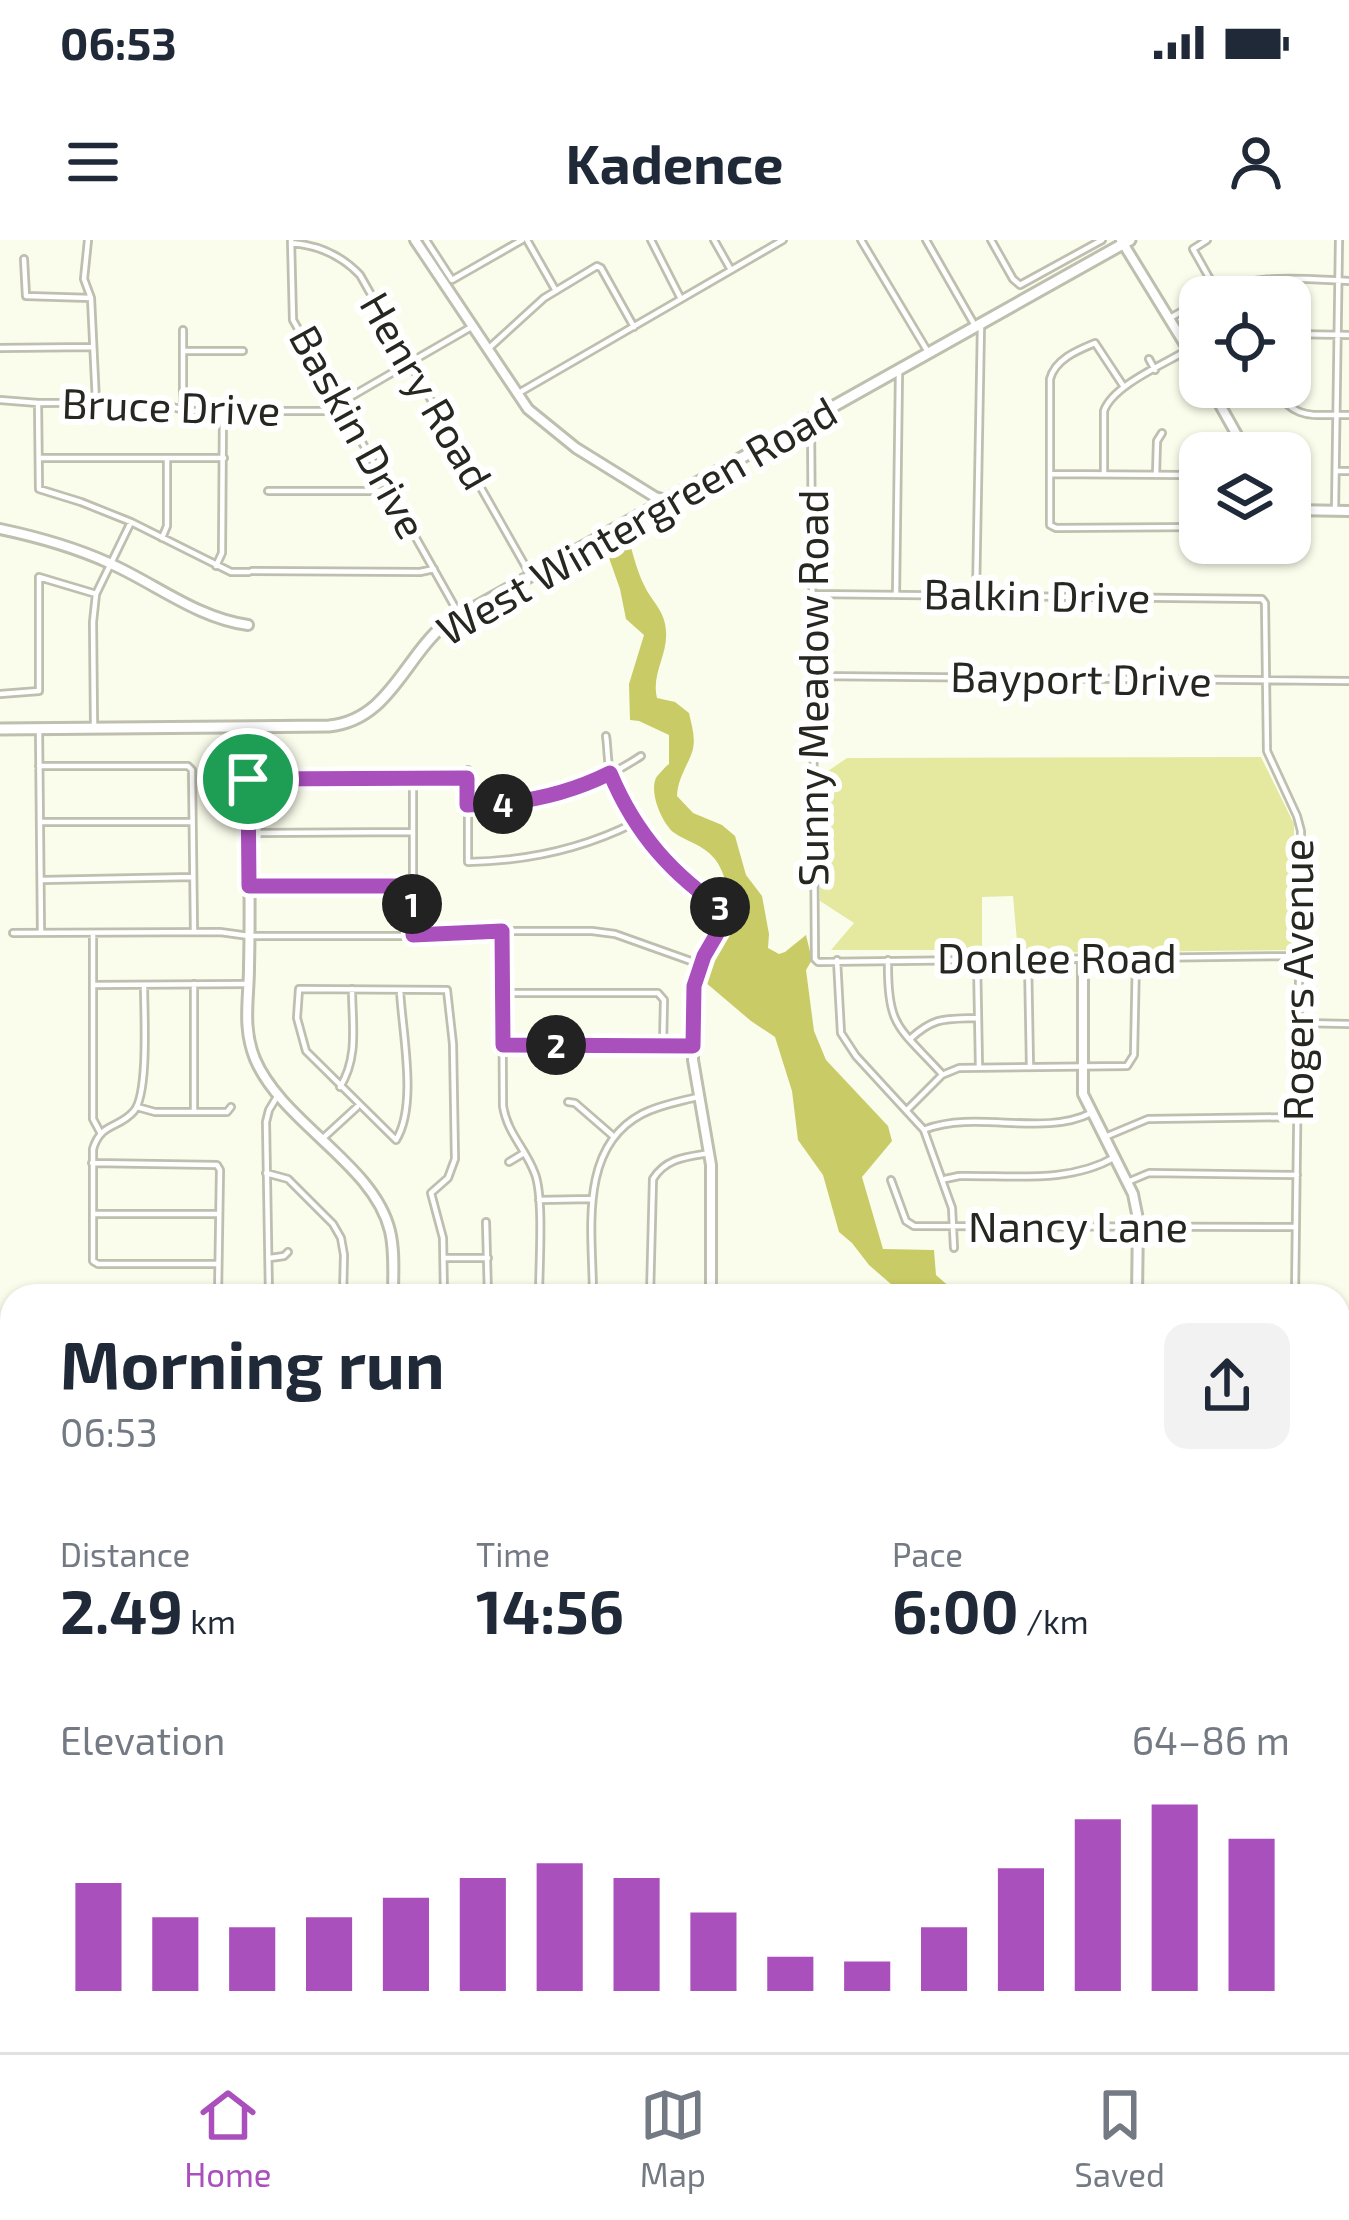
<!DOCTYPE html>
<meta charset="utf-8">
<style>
:root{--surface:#fff;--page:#f2f2f3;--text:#1f2937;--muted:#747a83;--line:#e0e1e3;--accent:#aa50bc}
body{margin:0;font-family:"Exo 2",sans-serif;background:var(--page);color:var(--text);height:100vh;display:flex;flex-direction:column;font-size:45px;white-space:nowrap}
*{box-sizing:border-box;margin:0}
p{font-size:39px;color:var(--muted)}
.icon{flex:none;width:66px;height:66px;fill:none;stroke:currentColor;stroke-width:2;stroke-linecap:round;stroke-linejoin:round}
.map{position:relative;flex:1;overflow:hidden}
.details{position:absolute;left:0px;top:1044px;width:1350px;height:768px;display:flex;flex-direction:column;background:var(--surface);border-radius:36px 36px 0 0;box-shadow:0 3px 9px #0004}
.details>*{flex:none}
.buttons{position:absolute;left:1179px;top:36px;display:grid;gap:24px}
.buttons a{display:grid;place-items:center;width:132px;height:132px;border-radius:24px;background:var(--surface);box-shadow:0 3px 9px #0004;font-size:60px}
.pin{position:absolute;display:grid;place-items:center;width:102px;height:102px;color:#fff;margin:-51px;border:6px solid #fff;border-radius:50%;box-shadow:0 3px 12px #0007}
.km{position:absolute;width:60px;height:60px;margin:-30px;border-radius:50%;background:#222;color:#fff;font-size:33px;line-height:60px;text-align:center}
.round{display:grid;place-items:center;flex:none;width:126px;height:126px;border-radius:24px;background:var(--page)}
.summary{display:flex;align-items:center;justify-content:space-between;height:204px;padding:0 60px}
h1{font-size:66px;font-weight:700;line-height:90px}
.metrics{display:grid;grid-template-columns:repeat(3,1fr);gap:18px;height:204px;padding:12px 60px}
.metrics div{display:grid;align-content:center}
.metrics b{font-size:60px;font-weight:700}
.metrics small{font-size:33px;font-weight:400}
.metrics p{font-size:33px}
.chart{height:336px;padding:24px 60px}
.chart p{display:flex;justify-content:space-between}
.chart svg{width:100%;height:216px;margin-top:12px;stroke:var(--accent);stroke-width:6}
.status{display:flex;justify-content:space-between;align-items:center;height:84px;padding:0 60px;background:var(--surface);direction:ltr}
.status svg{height:33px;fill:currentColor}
header{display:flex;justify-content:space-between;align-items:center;height:156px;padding:0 60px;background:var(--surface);font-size:54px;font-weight:700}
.tabs{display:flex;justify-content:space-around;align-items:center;height:168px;border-top:3px solid var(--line);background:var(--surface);font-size:33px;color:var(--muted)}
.tabs a{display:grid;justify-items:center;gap:6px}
.tabs .on{color:var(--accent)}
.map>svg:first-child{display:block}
.built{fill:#f0f2d9}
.green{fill:#e5e99f}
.forest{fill:#c8cb66}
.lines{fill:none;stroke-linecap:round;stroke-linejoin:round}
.minor-casing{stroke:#bebfaf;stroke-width:10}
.tertiary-casing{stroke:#bebfaf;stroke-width:14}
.secondary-casing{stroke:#bebfaf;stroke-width:15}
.minor{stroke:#fff;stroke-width:4.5}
.tertiary{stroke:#fff;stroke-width:8}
.secondary{stroke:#fff;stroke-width:9}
.route-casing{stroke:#fff;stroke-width:24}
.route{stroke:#aa50bc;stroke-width:15}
.labels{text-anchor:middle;stroke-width:12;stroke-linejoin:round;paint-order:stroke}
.street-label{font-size:42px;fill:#272721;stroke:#fff}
</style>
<div class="status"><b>06:53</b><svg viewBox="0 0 49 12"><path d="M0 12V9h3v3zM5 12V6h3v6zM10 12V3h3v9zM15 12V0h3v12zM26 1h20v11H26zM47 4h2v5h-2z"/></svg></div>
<header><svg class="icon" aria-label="menu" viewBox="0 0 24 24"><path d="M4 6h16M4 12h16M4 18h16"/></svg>Kadence<svg class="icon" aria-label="person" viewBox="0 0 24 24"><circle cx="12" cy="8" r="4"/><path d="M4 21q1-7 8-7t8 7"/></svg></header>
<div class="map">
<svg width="1349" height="1812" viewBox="0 0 1349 1812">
<rect width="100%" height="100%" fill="#fbfdec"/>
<path class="built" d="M0 1202H12V1288H0Z"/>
<path class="green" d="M1261 517 1294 584 1295 710 1018 713 1013 656 982 657V710H831L854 683 820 661 819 537 847 518Z"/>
<path class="forest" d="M626 290C632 309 636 330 645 347 653 363 665 371 666 391 668 415 651 434 657 458L675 462 689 473C692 487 697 501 691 515 685 530 678 539 677 556L693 573 722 585 735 596 746 635 762 656 769 694 768 708 779 714 785 712 806 695 812 720 806 730 814 791 826 820 888 886 892 901 862 937 883 1009 934 1010 936 1035 960 1056H901V1045H892L869 1025 852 1003 839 992 823 935 798 900 792 851 775 797 751 781 705 742 706 722 738 670C727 654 726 632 714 618 702 604 687 602 673 592 662 582 649 553 656 538 657 536 667 525 669 524V495L639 481 630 480 629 444 644 395 626 379 620 349 603 301Z"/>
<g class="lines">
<defs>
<path id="minor" d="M88 0 84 39 91 58 96 162
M291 0 293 80 460 376
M426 0 452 40 522 0
M527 0 556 51
M651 0 681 59
M714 0 731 30
M861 0 928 112
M926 0 974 84
M991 0 1013 39 1020 45 1102 0
M1207 0 1193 9 1220 57
M291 3C319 5 341 15 360 35L531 336
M24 19 26 56 91 58
M1207 57C1251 32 1301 39 1349 41
M1170 78 1200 61
M183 90V168
M1290 94 1349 95
M0 108 92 107
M488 109 544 58 597 26 601 28 634 87
M183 111H243
M1149 119 1155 130
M1124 147 1095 103C1078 110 1055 119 1050 139V285L1056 288 1200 287
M1273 147C1296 182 1311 174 1349 175
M517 154 783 0
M0 160 38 163 153 162 188 171H334L342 168
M38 163 39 249 81 262 131 282 231 332H249
M340 163 473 86
M811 184 815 719 818 722 1299 716
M1229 213 1243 205
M39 218H224
M1336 231H1349
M1050 234 1184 235 1200 230
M1104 234V171C1113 145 1165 124 1189 109
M1156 235 1157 201 1162 193
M268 251H390
M1335 271 1339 0
M162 298 167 286V218
M216 326 222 313 223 171
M252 331 420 332 434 329
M812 354 1262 359 1265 363 1267 511 1297 576 1301 591 1295 1056
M896 355 899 133
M976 355 981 85
M815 436 1349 441
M0 454 39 451V337L96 354
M94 484 93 382 96 354 131 282
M39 489 41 693
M606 496C608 509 607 523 611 535 626 593 679 641 727 671
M39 526H188L192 530 194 692
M468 530V622C526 621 582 609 634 583
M248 539H464
M467 565C528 564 589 551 641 516
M42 582H192
M248 593 413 592
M43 640 193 637
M249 646H412
M502 692 503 866C507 893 526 909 535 934 544 958 539 1027 539 1056
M13 693 220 692 249 696H437L474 691H592L615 694 702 725
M93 693V879L100 892
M413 695V538
M977 719 979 827
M1028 719 1030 827
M837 720 841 793 856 816 924 890 952 968 954 1008
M888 720C887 787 898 786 941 833
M194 744V872
M93 745 248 744
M144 745C144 771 149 853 134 871 119 889 101 882 93 909V1021L98 1024H218
M400 750C402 792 418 865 396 900L306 811 297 778 299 749 447 750 453 804 455 919 448 938 431 953 443 998 444 1056
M503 753H658L664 760 663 805
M1301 783 1349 784
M910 799C934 777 944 779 976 778
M503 805H693
M340 847C359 817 352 783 352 749
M568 862 575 863 613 896
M137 867 155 872H227L231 867
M907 870 942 835 959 828 1127 826 1134 815 1136 718
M926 889C977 870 1043 897 1091 873
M1105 897 1148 879 1299 877
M321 900 357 867
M509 922 524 913
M92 923 217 925 220 930 218 1056
M266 933 288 939 333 984 341 998 344 1015 343 1056
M945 939 959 936C1011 935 1069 944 1115 917
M891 940 906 981 914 986 1296 987
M1130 941 1149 933 1297 935
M539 960 592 959
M93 974H219
M486 982 488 1056
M270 1018 284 1016 288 1012
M446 1018H488
M269 1056 266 882 269 870 278 855
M593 1056C593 994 577 908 642 874 659 865 678 862 697 857
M650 1056 653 939C666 918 686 917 710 913
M1338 1209 1346 1178V1137
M1338 1249H1349
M1338 1304 1349 1305
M0 1315H12
M1338 1324 1340 1397 1349 1411
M0 1378 12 1380
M9 1432H12
M0 1485H12
M1338 1521 1340 1496 1349 1474
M0 1535H12
M1338 1551V1553L1349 1555
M0 1627H12
M1338 1662H1349
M0 1678H12
M1338 1709H1349
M0 1746H12
M1338 1757 1349 1756
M0 1795H12
M28 1800V1812
M341 1800V1804H554V1800
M719 1806 949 1807 980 1803
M1127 1806 1349 1803"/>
<path id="tertiary" d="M415 0 528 169 576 208 655 257 665 260
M1121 0 1200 129
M1210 147 1247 213
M1290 270 1349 271
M0 289C38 297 74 307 109 323 156 344 197 378 248 385
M248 487C248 567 251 647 249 727 249 759 242 787 255 819 282 883 374 924 390 991 395 1012 393 1035 393 1056
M1083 718V854L1133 954 1138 979 1137 1056
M711 1056V925L693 820 694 747 705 716 729 673
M1039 1800 1040 1803 1057 1806H1126V1812"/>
<path id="secondary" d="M0 489 329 486C389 480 404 418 445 384L1130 0
M1338 1128H1349
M1338 1136 1349 1137
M0 1188H12
M0 1197H12
M712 1812V1800
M719 1812V1800"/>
</defs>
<use href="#minor" class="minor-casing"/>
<use href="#tertiary" class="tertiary-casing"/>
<use href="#secondary" class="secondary-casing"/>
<use href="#minor" class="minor"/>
<use href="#tertiary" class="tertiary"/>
<use href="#secondary" class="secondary"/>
</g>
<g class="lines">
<defs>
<path id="route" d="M610 533C636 595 673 636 729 673L704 716 694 746 693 806 503 805 502 691 413 695 412 646H249L248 539 467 538V565C518 565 564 556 610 533Z"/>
</defs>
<use href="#route" class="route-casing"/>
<use href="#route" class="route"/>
</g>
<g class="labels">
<g class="street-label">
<text transform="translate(426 151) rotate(60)" y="15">Henry Road</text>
<text transform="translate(171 167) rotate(2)" y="15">Bruce Drive</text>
<text transform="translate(358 192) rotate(61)" y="15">Baskin Drive</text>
<text transform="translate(637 281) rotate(-30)" y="15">West Wintergreen Road</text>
<text transform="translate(1037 356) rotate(1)" y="15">Balkin Drive</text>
<text transform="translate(1081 439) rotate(1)" y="15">Bayport Drive</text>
<text transform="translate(813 448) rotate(-90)" y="15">Sunny Meadow Road</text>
<text x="1057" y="733">Donlee Road</text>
<text transform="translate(1298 740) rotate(-90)" y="15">Rogers Avenue</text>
<text x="1078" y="1002">Nancy Lane</text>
</g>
</g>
</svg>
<div class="buttons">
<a><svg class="icon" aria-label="locate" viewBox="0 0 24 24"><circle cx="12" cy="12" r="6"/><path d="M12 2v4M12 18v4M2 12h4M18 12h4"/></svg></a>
<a><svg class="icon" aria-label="layers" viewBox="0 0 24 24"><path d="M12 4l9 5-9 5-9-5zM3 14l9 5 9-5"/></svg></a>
</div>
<div class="pin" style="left:248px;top:539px;background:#1e9e55"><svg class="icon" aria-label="arrive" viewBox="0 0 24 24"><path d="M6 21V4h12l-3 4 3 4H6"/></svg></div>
<b class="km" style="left:412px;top:664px">1</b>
<b class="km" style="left:556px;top:805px">2</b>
<b class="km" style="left:720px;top:667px">3</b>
<b class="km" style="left:503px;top:564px">4</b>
<section class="details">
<div class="summary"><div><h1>Morning run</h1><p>06:53</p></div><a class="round"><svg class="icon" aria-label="share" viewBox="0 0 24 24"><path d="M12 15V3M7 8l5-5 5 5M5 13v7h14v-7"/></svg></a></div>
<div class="metrics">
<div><p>Distance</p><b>2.49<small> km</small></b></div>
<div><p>Time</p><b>14:56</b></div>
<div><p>Pace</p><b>6:00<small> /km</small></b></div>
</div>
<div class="chart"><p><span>Elevation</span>64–86 m</p>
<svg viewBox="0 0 160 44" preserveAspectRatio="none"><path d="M5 44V22M15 44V29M25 44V31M35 44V29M45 44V25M55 44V21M65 44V18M75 44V21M85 44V28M95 44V37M105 44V38M115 44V31M125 44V19M135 44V9M145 44V6M155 44V13"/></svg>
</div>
</section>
</div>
<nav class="tabs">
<a class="on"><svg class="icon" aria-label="home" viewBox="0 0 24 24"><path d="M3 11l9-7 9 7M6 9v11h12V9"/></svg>Home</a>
<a><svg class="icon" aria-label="map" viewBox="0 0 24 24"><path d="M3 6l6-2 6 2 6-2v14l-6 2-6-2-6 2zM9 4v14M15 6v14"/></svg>Map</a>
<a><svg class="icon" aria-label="saved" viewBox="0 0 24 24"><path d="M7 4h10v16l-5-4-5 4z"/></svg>Saved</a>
</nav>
